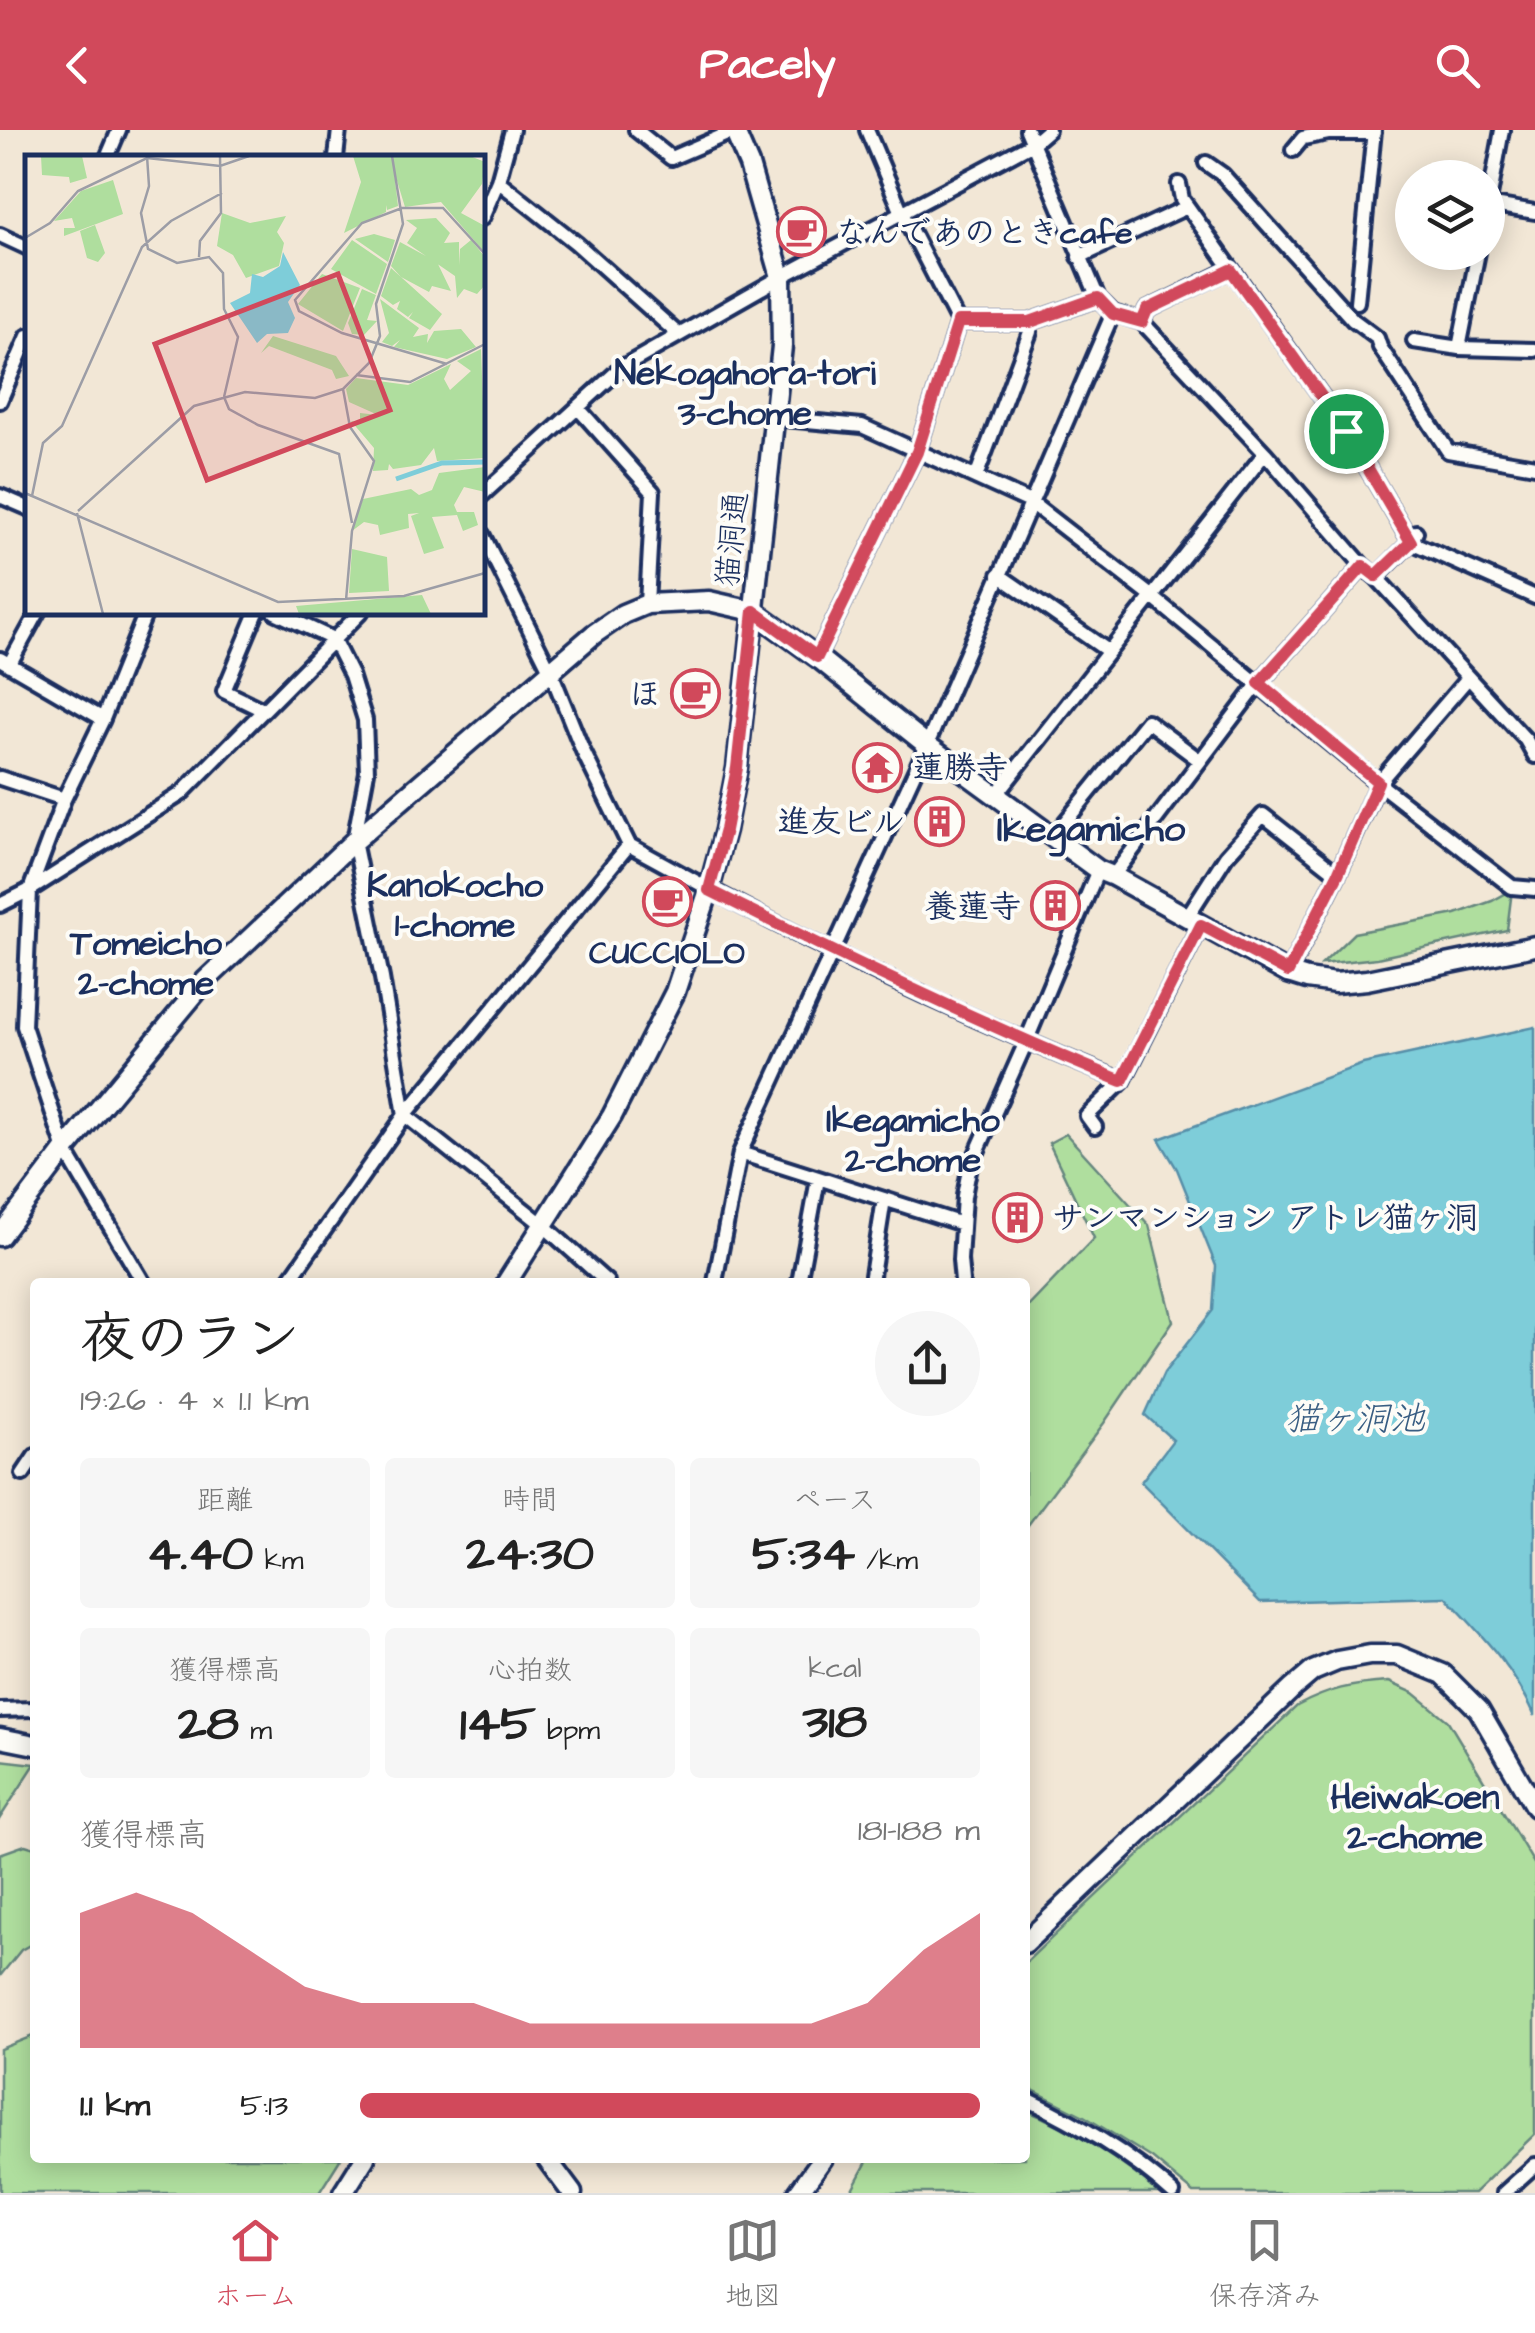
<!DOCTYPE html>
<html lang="ja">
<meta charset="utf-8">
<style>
:root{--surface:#fff;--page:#f6f6f6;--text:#222;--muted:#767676;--line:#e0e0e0;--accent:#d1495b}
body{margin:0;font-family:"Architects Daughter","Klee One",sans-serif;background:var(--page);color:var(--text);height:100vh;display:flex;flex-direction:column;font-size:38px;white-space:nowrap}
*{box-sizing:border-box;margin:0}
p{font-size:32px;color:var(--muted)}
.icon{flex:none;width:55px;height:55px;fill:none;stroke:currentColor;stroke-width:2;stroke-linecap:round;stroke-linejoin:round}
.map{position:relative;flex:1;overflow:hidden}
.sheet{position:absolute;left:30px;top:1148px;width:1000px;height:885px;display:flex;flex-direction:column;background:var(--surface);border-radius:10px;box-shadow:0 5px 25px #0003}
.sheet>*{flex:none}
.tools{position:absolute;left:1395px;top:30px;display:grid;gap:20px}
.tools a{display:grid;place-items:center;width:110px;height:110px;border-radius:50%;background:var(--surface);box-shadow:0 5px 25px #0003;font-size:50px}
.pin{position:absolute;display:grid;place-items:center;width:85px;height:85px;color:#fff;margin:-42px;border:5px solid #fff;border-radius:50%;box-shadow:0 2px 10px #0007}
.round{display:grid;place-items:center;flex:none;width:105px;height:105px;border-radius:52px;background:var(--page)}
.head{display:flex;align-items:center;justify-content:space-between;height:170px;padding:0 50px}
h1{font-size:55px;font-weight:700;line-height:75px}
.metrics{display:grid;grid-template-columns:repeat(3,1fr);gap:15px;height:170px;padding:10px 50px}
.metrics div{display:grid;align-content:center;border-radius:10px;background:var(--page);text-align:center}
.metrics b{font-size:50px;font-weight:700}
.metrics small{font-size:28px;font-weight:400}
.metrics p{font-size:28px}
.chart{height:280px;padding:20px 50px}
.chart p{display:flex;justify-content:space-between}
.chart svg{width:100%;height:180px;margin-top:10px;fill:var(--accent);opacity:.7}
ul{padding:0 50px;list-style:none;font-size:32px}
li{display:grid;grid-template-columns:160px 120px 1fr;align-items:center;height:75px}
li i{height:25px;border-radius:12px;background:var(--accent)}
header{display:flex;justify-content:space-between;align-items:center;height:130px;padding:0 50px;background:var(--accent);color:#fff;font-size:45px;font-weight:700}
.dock{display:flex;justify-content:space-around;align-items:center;height:140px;border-top:2px solid var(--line);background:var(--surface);font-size:28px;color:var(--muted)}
.dock a{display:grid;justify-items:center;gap:5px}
.dock .active{color:var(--accent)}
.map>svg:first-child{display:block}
.green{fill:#afde9e;stroke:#65867e;stroke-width:2.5}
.water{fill:#7ecdd9;stroke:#568ea8;stroke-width:2.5}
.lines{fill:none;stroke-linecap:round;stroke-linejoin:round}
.street-casing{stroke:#1b2f5e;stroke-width:20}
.secondary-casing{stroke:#1b2f5e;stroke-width:25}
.street{stroke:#fdfcf7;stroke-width:12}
.secondary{stroke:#fdfcf7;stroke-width:18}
.route-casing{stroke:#fff;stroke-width:20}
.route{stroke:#d1495b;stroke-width:12}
.labels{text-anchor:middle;stroke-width:8;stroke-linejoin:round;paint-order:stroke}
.poi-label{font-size:32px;font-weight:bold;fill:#1b2f5e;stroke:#fdfcf7;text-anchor:start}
.street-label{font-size:32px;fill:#1b2f5e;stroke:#fdfcf7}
.neighbourhood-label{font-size:35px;font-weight:bold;fill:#1b2f5e;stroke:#fdfcf7}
.water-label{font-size:35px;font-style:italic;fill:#395e83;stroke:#fdfcf7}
.quarter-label{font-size:38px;font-weight:bold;fill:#1b2f5e;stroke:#fdfcf7}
.inset-river{fill:none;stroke:#7ecdd9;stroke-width:5}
.inset-road{fill:none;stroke:#9c9da6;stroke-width:2.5}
.view{fill:#d1495b;fill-opacity:0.15;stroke:#d1495b;stroke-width:5}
.inset-edge{fill:none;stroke:#1b2f5e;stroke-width:5}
</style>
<header><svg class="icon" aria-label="back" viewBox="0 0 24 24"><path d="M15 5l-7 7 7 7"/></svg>Pacely<svg class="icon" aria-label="search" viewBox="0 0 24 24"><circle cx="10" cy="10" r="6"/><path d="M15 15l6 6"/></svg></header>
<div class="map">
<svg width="1535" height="2063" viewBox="0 0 1535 2063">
<rect width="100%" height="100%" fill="#f2e7d6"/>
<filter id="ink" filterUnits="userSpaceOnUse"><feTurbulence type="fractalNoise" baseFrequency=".01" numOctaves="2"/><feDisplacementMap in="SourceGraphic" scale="20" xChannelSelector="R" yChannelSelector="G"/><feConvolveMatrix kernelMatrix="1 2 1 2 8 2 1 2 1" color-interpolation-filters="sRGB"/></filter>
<g filter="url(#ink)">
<path class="green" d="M1512 760 1507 800 1377 828 1322 834 1354 803 1456 784 1492 771Z
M1066 1004 1149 1095 1173 1191 1104 1293 1025 1399V1180L1094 1108 1049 1013Z
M1389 1552 1414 1563 1448 1591 1535 1735V2004L1474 2063H1194L1152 2028 1084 1986 1025 1956V1833L1297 1576C1329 1559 1352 1554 1389 1552Z
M0 1630 35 1634 0 1688Z
M25 1715 35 1718V1812L21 1820 0 1846V1724Z
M35 1905V2028H341L319 2063H0V1919Z
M1025 1980C1069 1997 1123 2032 1159 2063H850L869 2028H1025Z"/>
<path class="water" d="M1535 897V1586C1515 1539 1481 1504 1446 1467L1260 1472 1141 1352 1173 1310 1145 1285 1164 1243 1213 1180 1216 1136 1177 1039 1159 1009 1363 934Z"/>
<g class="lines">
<defs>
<path id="street" d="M636 0 671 28 734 1
M1293 20 1303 8 1328 3H1374
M107 28 119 0
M336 28 339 0
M1206 33 1223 45 1353 190 1377 208 1380 217 1448 321 1535 336
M498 51 576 113 679 205
M1179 54 1182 69 1346 301 1411 412 1535 467
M1488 74 1535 82
M1488 77 1502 0
M482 88 498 51 512 0
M0 105 28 118
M1478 122 1459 218 1535 220
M1079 127 1187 77
M1357 172 1374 0
M1113 183 1142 192 1265 323 1363 436 1376 447 1526 610 1535 626
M958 192H1030L1098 168
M1142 192 1147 180 1231 139
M1414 211 1459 218
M0 271 28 206
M578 278 653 362 647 474
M774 288 862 296 1030 372 1151 466 1378 653 1338 744 1263 685 1226 726 1187 787
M976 347 1030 202V192
M482 365 621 238 781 147 1033 13 1048 0
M0 366 28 378
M999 445 1108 521
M1376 447 1411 412 1416 402
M257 482 224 561 263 580
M275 482 333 509 351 545 365 590 367 642 354 711 382 848 405 985 542 1094 607 1152
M817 527 917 322 958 192 902 83 867 0
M0 529 103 589 64 669 30 760 24 896 65 1020 143 1152
M9 535 38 482
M1468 548 1378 653 1512 757 1535 759
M103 589 146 482
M0 648 64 669
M996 665 1265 323
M1053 707 1147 591 1199 630
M629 715C788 804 953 883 1123 951
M1113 746 1259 553 1363 436
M0 775 30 760 181 664 361 482
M1288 843 1338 744
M1095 997 1087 986 1123 951 1201 795
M740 1023 962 1094
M288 1152 405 985 629 715 583 621 551 542 482 404
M715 1152 740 1023 927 615 1113 183 1098 168 1027 0
M799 1152 818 1049
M871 1152 884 1069
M962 1152 960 1130 964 1066 969 1040 1026 912 1098 740
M23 1344 35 1326
M0 1580 35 1579
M1025 1968C1078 1994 1129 2023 1173 2063
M1504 2063 1535 2035"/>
<path id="secondary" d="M0 1106 65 1020 206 850 354 711 594 504 623 484 647 474 709 471 753 481 817 527 927 615 1098 740 1113 746 1288 843 1307 849 1335 853 1367 850 1535 816
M507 1152 612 986 675 862 709 760 725 700 737 638 782 216 781 147 749 35 734 0
M0 1608 35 1615
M1025 1813 1293 1558 1313 1541 1337 1531 1370 1525H1397L1443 1544 1479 1580 1535 1677
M546 2028 572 2063
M343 2063 365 2028
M798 2063 823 2028"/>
</defs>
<use href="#street" class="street-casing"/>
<use href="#secondary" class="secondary-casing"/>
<use href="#street" class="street"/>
<use href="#secondary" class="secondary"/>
</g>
</g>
<g class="lines" filter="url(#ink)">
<defs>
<path id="route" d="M1231 140 1346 301 1411 412 1376 446 1363 436 1259 553 1378 652 1338 744 1288 842 1201 795 1122 951C982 894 845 828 709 760L725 700 737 638 754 481 817 527 917 322 958 192H1030L1098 168 1113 184 1142 192 1147 180Z"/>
</defs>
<use href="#route" class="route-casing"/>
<use href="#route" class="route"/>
</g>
<defs>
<symbol id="cafe-ring" viewBox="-11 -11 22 22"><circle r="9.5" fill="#fdfcf7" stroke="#d1495b" stroke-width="1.5"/><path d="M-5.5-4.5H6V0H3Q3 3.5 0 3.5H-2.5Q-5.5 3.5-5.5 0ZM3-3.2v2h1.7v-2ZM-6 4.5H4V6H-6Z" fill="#d1495b"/></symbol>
<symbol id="temple-ring" viewBox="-11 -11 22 22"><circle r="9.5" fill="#fdfcf7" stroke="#d1495b" stroke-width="1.5"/><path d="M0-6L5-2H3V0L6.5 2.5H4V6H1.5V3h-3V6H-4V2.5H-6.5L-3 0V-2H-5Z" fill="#d1495b"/></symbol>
<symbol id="building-ring" viewBox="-11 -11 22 22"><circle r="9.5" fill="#fdfcf7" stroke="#d1495b" stroke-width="1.5"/><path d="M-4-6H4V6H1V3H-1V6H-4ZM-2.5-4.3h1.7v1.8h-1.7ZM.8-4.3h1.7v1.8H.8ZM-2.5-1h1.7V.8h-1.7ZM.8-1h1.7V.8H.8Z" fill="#d1495b"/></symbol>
</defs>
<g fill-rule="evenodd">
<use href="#cafe-ring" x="774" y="74" width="55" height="55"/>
<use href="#cafe-ring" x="668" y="536" width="55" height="55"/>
<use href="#temple-ring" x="850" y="610" width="55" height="55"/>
<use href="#building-ring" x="912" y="664" width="55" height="55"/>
<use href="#cafe-ring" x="640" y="744" width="55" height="55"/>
<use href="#building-ring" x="1028" y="748" width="55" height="55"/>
<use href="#building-ring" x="990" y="1060" width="55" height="55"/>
</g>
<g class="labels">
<g class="poi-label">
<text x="836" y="113">なんであのときcafe</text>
<text x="661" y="575" text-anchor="end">ほ</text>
<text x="912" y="648">蓮勝寺</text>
<text x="905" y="702" text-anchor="end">進友ビル</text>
<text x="1021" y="787" text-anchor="end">養蓮寺</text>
<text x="667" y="833" text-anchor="middle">CUCCIOLO</text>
<text x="1052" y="1098">サンマンション アトレ猫ヶ洞</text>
</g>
<g class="street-label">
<text transform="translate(731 409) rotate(-84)" y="11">猫洞通</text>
</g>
<g class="neighbourhood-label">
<text x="745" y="254">Nekogahora-tori<tspan x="745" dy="40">3-chome</tspan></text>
<text x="455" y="766">Kanokocho<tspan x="455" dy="40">1-chome</tspan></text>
<text x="146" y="824">Tomeicho<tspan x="146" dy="40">2-chome</tspan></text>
<text x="913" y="1001">Ikegamicho<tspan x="913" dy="40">2-chome</tspan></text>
<text x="1415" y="1678">Heiwakoen<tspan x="1415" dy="40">2-chome</tspan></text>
</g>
<g class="water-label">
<text x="1355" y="1300">猫ヶ洞池</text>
</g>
<g class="quarter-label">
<text x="1091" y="711">Ikegamicho</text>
</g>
</g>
<g transform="translate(25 25)">
<rect width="460" height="460" fill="#f2e7d6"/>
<path d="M16 1H57L62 23 45 28 44 22 17 20ZM328 1H445L460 7 457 29 436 58 460 71V98L416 47 380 52 369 16 373 51 362 55 361 50V57L319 78 336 27ZM88 25 98 59 39 81V73H50L47 63 29 66 56 36ZM197 58 225 68 261 61 252 77 259 88 254 111 221 123 208 100 192 91ZM411 63 425 78 419 88 434 87V110L435 94 446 85 460 102V130L452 139 439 134 432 143 430 121 382 88 392 73 381 65ZM70 70 80 98 73 107 62 103 55 76ZM349 79 370 85 363 107 330 84ZM327 85 362 109 351 139 306 114ZM375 87 412 107 426 136 407 131 404 137 376 122 366 111ZM366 113 417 159 405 175 384 163 388 157 383 162 372 154 375 146 368 150 356 141ZM297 119 335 133 318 176 273 149ZM337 134 351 140 342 165 352 166 339 180 327 179 323 168ZM355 144 394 173 388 182 403 179 402 188 409 176 436 174 451 192 422 204 369 192 375 185 367 191 357 187 364 178ZM248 181 311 201 324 221 311 224 307 215 244 191 236 198ZM456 194 460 303 412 306 409 293 396 310 368 314 364 309 363 315 348 316 349 293 326 266 335 268V258L353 260 324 247 321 234 331 223 383 230 426 209 419 224 425 235 446 216 432 206ZM460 312V337L439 332 429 350 432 357H449L453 370 438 376 432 360 407 362 419 393 399 399 386 361 394 358 383 359 384 373 355 380 353 370 339 367 327 376 338 344 386 334 394 340 407 335 414 318ZM327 394 362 402 364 436 324 438ZM397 440 406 459H274L271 451Z" fill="#afde9e"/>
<path d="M258 97 275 130 263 147 270 163 263 178 242 179 232 188 205 148 225 138 227 119 238 122 255 111Z" fill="#7ecdd9"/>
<path class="inset-river" d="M371 324 417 308 460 307"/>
<path class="inset-road" d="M122 1 124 31 116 58 123 94 152 108 184 102 198 118 199 154 213 182 199 242M0 83 25 68 53 36 122 3 195 11 224 1M174 102 175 86 196 58 195 1M422 209 317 178 274 156 270 145 337 68 377 53H418L460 99M331 220 385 227 460 189M318 234 344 208 355 181 351 149 378 69 367 1M318 234 325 272 349 306 327 376 321 445M199 242 204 254 233 270 314 299 327 368M0 338 253 447 379 441 460 418M7 341 18 288 37 271 117 92 146 66 197 38M53 356 169 251 220 237 290 243 318 234M52 358 78 459"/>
<path class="view" d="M313 119 365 255 182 325 130 189Z"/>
<rect width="460" height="460" class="inset-edge"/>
</g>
</svg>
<div class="tools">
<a><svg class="icon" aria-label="layers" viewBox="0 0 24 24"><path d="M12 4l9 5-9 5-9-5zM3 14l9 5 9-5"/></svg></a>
</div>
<div class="pin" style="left:1346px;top:301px;background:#1e9e55"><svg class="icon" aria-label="arrive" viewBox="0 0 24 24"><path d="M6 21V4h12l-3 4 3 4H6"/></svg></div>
<section class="sheet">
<div class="head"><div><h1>夜のラン</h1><p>19:26 · 4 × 1.1 km</p></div><a class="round"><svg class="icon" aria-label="share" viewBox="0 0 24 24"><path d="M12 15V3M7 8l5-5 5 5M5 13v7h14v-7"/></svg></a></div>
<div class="metrics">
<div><p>距離</p><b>4.40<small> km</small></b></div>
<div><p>時間</p><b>24:30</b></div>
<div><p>ペース</p><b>5:34<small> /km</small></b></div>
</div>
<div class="metrics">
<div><p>獲得標高</p><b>28<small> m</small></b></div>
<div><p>心拍数</p><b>145<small> bpm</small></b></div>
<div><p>kcal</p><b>318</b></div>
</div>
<div class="chart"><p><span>獲得標高</span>181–188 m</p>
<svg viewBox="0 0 160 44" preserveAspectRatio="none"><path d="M0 44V11L10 6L20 11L30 20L40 29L50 33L60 33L70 33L80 38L90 38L100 38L110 38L120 38L130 38L140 33L150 20L160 11V44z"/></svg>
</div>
<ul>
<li><b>1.1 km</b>5:13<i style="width:100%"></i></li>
</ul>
</section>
</div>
<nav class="dock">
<a class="active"><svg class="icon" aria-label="home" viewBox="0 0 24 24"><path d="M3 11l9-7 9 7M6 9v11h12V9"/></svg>ホーム</a>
<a><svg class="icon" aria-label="map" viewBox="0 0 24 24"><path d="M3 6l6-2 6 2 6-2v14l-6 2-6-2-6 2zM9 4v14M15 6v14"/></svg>地図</a>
<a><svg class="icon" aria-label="saved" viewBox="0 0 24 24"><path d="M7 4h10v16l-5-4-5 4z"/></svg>保存済み</a>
</nav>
